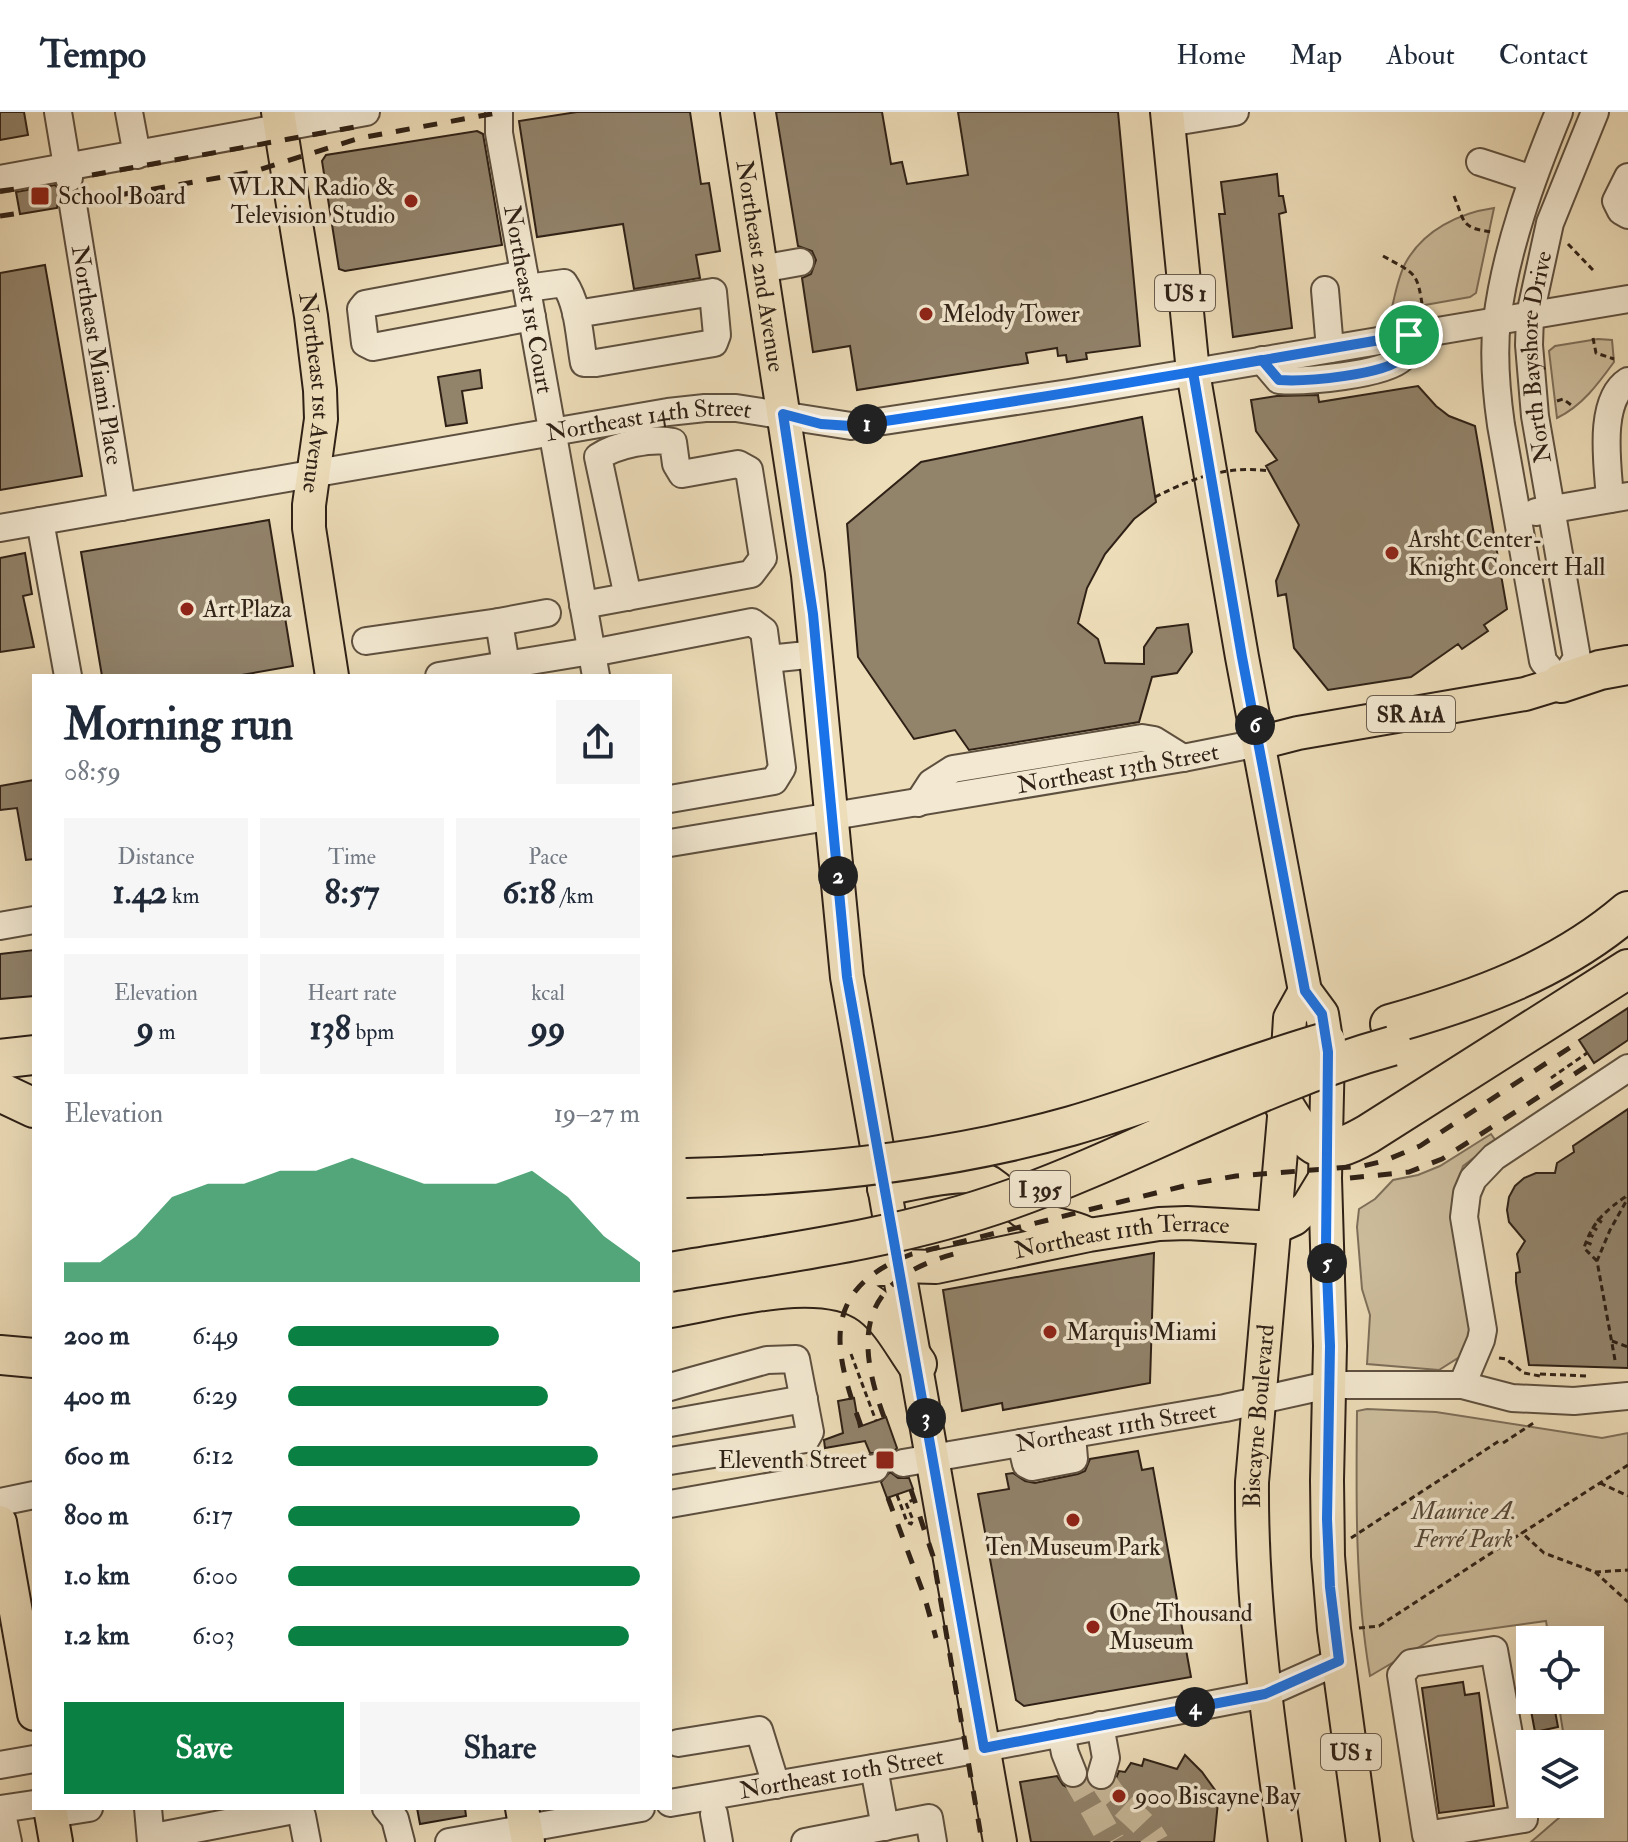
<!DOCTYPE html>
<meta charset="utf-8">
<style>
:root{--surface:#fff;--page:#f6f6f7;--text:#1f2937;--muted:#747a83;--line:#e0e1e3;--accent:#0b8043}
body{margin:0;font-family:"IM FELL Double Pica",serif;background:var(--page);color:var(--text);height:100vh;display:flex;flex-direction:column;font-size:30px;white-space:nowrap}
*{box-sizing:border-box;margin:0}
p{font-size:26px;color:var(--muted)}
.icon{flex:none;width:44px;height:44px;fill:none;stroke:currentColor;stroke-width:2;stroke-linecap:round;stroke-linejoin:round}
.map{position:relative;flex:1;overflow:hidden}
.side{position:absolute;left:32px;top:562px;width:640px;height:1136px;display:flex;flex-direction:column;background:var(--surface);border-radius:0px;box-shadow:0 8px 32px #0002}
.side>*{flex:none}
.controls{position:absolute;left:1516px;top:1514px;display:grid;gap:16px}
.controls a{display:grid;place-items:center;width:88px;height:88px;border-radius:0px;background:var(--surface);box-shadow:0 8px 32px #0002;font-size:40px}
.pin{position:absolute;display:grid;place-items:center;width:68px;height:68px;color:#fff;margin:-34px;border:4px solid #fff;border-radius:50%;box-shadow:0 2px 8px #0007}
.km{position:absolute;width:40px;height:40px;margin:-20px;border-radius:50%;background:#222;color:#fff;font-size:22px;line-height:40px;text-align:center}
.round{display:grid;place-items:center;flex:none;width:84px;height:84px;border-radius:0px;background:var(--page)}
.headline{display:flex;align-items:center;justify-content:space-between;height:136px;padding:0 32px}
h1{font-size:44px;font-weight:700;line-height:60px}
.figures{display:grid;grid-template-columns:repeat(3,1fr);gap:12px;height:136px;padding:8px 32px}
.figures div{display:grid;align-content:center;border-radius:0px;background:var(--page);text-align:center}
.figures b{font-size:34px;font-weight:700}
.figures small{font-size:22px;font-weight:400}
.figures p{font-size:22px}
.chart{height:224px;padding:16px 32px}
.chart p{display:flex;justify-content:space-between}
.chart svg{width:100%;height:144px;margin-top:8px;fill:var(--accent);opacity:.7}
.button{display:flex;gap:16px;margin-top:auto;padding:16px 32px}
.button a{flex:1;height:92px;border-radius:0px;background:var(--accent);color:#fff;font-size:32px;font-weight:700;line-height:92px;text-align:center}
.button a+a{background:var(--page);color:var(--text)}
ul{padding:0 32px;list-style:none;font-size:26px}
li{display:grid;grid-template-columns:128px 96px 1fr;align-items:center;height:60px}
li i{height:20px;border-radius:10px;background:var(--accent)}
header{display:flex;align-items:center;gap:48px;box-sizing:border-box;height:112px;padding:0 40px;background:var(--surface);border-bottom:2px solid var(--line)}
header strong{font-size:38px}
nav{display:flex;gap:44px;margin-inline-start:auto;font-size:28px}
.map>svg:first-child{display:block}
.green{fill:#cdbd9d;stroke:#7e6f5a;stroke-width:2}
.building{fill:#92836b;stroke:#2f2116;stroke-width:2}
.lines{fill:none;stroke-linecap:round;stroke-linejoin:round}
.minor-tunnel{stroke:#c7b798;stroke-width:26;stroke-dasharray:26 13;stroke-linecap:butt}
.minor-casing{stroke:#5e503f;stroke-width:30}
.major-casing{stroke:#2f2116;stroke-width:36}
.highway-casing{stroke:#2f2116;stroke-width:42}
.path{stroke:#2f2116;stroke-width:3;stroke-dasharray:6 4;stroke-linecap:butt}
.minor{stroke:#f3e9d2;stroke-width:26}
.major{stroke:#edddb9;stroke-width:32}
.highway{stroke:#edddb9;stroke-width:38}
.rail{stroke:#2f2116;stroke-width:5;stroke-dasharray:14 14;stroke-linecap:butt}
.highway-bridge-casing{stroke:#2f2116;stroke-width:42;stroke-linecap:butt}
.path-bridge{stroke:#2f2116;stroke-width:3;stroke-dasharray:6 4;stroke-linecap:butt}
.highway-bridge{stroke:#edddb9;stroke-width:38}
.route-casing{stroke:#fff;stroke-width:16}
.route{stroke:#1a73e8;stroke-width:10}
.poi-dot{fill:#8f2418;stroke:#f3e9d2;stroke-width:3}
.labels{text-anchor:middle;stroke-width:7;stroke-linejoin:round;paint-order:stroke}
.shield{fill:#f3e9d2;stroke:#6a5d4e;stroke-width:2}
.shield-label{font-size:22px;font-weight:bold;fill:#2f2116}
.poi-label{font-size:24px;fill:#2f2116;stroke:#f3e9d2;text-anchor:start}
.street-label{font-size:24px;fill:#2f2116;stroke:#f3e9d2}
.park-label{font-size:24px;font-style:italic;fill:#564838;stroke:#f3e9d2}
</style>
<header>
<strong>Tempo</strong>
<nav><a>Home</a><a>Map</a><a>About</a><a>Contact</a></nav>
</header>
<div class="map">
<svg width="1628" height="1730" viewBox="0 0 1628 1730">
<rect width="100%" height="100%" fill="#edddb9"/>
<filter id="stains"><feTurbulence type="fractalNoise" baseFrequency=".0025" numOctaves="4"/><feColorMatrix values="0 0 0 0 .2 0 0 0 0 .09 0 0 0 0 .02 0 0 0 .5 -.17"/></filter>
<radialGradient id="worn" r=".72"><stop offset=".6" stop-color="#630" stop-opacity="0"/><stop offset="1" stop-color="#630" stop-opacity=".3"/></radialGradient>
<path class="green" d="M1494 96 1476 181 1470 185 1391 199C1395 184 1398 164 1406 150 1424 118 1459 101 1494 96Z
M1598 227 1612 228 1614 250C1598 272 1582 294 1557 306L1549 239 1555 234Z
M1491 1022 1496 1029 1463 1054 1452 1088 1471 1218 1461 1244 1439 1258 1367 1252 1370 1203 1362 1177 1357 1115 1359 1097 1375 1087 1393 1068 1418 1063 1440 1054Z
M1367 1297 1436 1300 1602 1326 1628 1321V1730H1531L1575 1692H1590V1632H1565L1558 1588H1590V1528H1549L1546 1509 1438 1524 1370 1564C1355 1476 1356 1388 1357 1299Z"/>
<path class="building" d="M0 0H24L28 23 0 28Z
M577 0H690L701 72 709 71 720 139 696 143 700 166 634 177 623 112 537 125 519 9Z
M776 0H882L891 52 902 50 907 72 968 63 958 0H1118L1140 234 1086 241 1087 247 1067 250 1066 243 1058 244 1057 236 1026 241 1028 251 857 278 850 234 813 240 802 166 811 162 816 148 812 139 798 134Z
M477 19 483 22 502 133 345 159 339 157 322 49 326 43Z
M1277 62 1279 84H1283L1286 100 1279 102 1292 216 1233 225 1219 102H1225L1221 70Z
M55 73 63 81 58 88 57 96 20 102 16 80Z
M45 153 82 364 0 378V161Z
M480 258 482 276 462 279 467 311 446 314 438 265Z
M1418 274 1436 294 1449 304 1475 314 1507 497 1484 513 1488 519 1462 537 1458 532 1411 565 1328 578 1294 536 1286 482 1278 484 1276 469 1299 413 1266 354 1277 348 1256 319 1251 288 1277 284 1318 283 1319 290Z
M1142 305 1156 390 1134 407 1105 442 1087 476 1078 511 1098 527 1105 551 1144 552V535L1157 516 1188 512 1192 540 1177 561 1152 565 1139 610 969 638 955 618 914 627 858 545 847 412 921 350Z
M269 408 293 554 236 564H102L81 440Z
M25 441 32 482 23 484 34 535 0 540V446Z
M34 668V747L26 748 17 696 0 698V674Z
M34 838V884L0 887V842Z
M1628 896V928L1594 951 1579 928Z
M1628 997V1256L1529 1253 1516 1170V1161L1520 1160 1517 1142 1525 1129 1509 1110 1507 1098 1509 1085 1515 1074 1524 1066 1536 1061H1555L1557 1051 1574 1040 1573 1034Z
M1154 1141 1150 1271 1003 1298 1002 1291 962 1299 943 1178Z
M854 1286 859 1315 886 1305 897 1336 888 1347 880 1341H870L865 1329 825 1336 824 1328 843 1321 838 1289Z
M1138 1339 1142 1358 1153 1356 1191 1565 1024 1594 1016 1588 978 1382 1009 1377 1006 1362 1013 1361 1025 1369 1035 1371 1078 1362 1085 1359 1090 1347Z
M890 1360 898 1366H909L913 1377 887 1386 881 1370Z
M1463 1570 1465 1583 1479 1581 1494 1694 1439 1701 1422 1576Z
M1529 1588H1553L1558 1615 1535 1620Z
M1185 1643 1202 1660 1215 1678 1218 1690 1214 1730H1031L1020 1670 1057 1664 1063 1673 1070 1677 1080 1675 1087 1669 1096 1678 1104 1679 1113 1674 1119 1659 1125 1660 1131 1651 1142 1654 1144 1647 1177 1657Z
M417 1696H465L466 1704 420 1712Z"/>
<g class="lines">
<path class="minor-tunnel" d="M1073 1661 1112 1730
M1101 1663C1113 1694 1141 1702 1156 1730"/>
<defs>
<g id="minor">
<path d="M58 0 69 66"/>
<path d="M129 0 137 43"/>
<path id="s1" d="M499 0V21L596 564"/>
<path id="s2" d="M1559 0C1532 66 1506 136 1497 208 1493 243 1496 278 1501 313L1543 549 1561 571 1577 546 1535 304 1529 233 1530 203 1550 111 1595 0"/>
<path d="M1168 11 1235 0"/>
<path d="M1480 50 1532 67"/>
<path d="M1628 65 1616 89 1621 99 1628 103"/>
<path d="M0 67 366 0"/>
<path id="s3" d="M73 93 122 395"/>
<path d="M761 157 800 150"/>
<path d="M524 162 365 192 361 197 365 231 373 235 532 205"/>
<path d="M527 176 564 171C579 193 579 224 584 251H596L714 231 717 223 713 180 576 202"/>
<path d="M1325 178 1330 237"/>
<path d="M1262 248 1279 268C1304 270 1385 263 1402 246 1407 241 1408 231 1409 223"/>
<path d="M1610 387C1608 355 1597 289 1628 269"/>
<path d="M1536 400 1628 384"/>
<path d="M40 409 68 564"/>
<path id="s4" d="M0 416 668 300 705 296H736L851 314 1069 281 1628 187"/>
<path d="M583 493 751 462 763 446 749 358 738 352 682 362 676 352 673 330C652 325 616 333 598 345L628 485"/>
<path d="M499 510 547 501"/>
<path d="M366 529 499 510 506 553"/>
<path d="M592 541 752 510 764 519 782 656 774 669 670 687"/>
<path d="M768 547 817 542"/>
<path d="M439 564 591 539"/>
<path d="M918 691 931 671 953 657 1142 626 1154 628 1183 646"/>
<path id="s5" d="M670 731 1183 646 1259 631"/>
<path d="M0 814 34 808"/>
<path d="M1462 1273 1481 1228 1483 1218 1464 1105 1467 1081 1473 1067 1494 1045 1628 956"/>
<path d="M670 1275 767 1248 796 1247 810 1320 806 1327 670 1349"/>
<path d="M670 1311 804 1287"/>
<path d="M1021 1331 1026 1352 1032 1355 1074 1347 1072 1323"/>
<path id="s6" d="M903 1351 1225 1296 1328 1273H1462L1512 1286 1574 1289 1628 1284"/>
<path d="M0 1390 34 1383"/>
<path d="M670 1392 875 1356"/>
<path d="M1494 1538 1524 1707 1426 1723 1401 1563 1411 1551Z"/>
<path d="M1100 1613 1106 1646 1101 1663"/>
<path d="M1061 1621 1065 1641 1073 1661"/>
<path d="M678 1631 759 1618 776 1673"/>
<path d="M0 1653 34 1647"/>
<path d="M874 1656 885 1715"/>
<path id="s7" d="M670 1691 948 1643 1265 1582 1339 1549"/>
<path d="M148 1696 151 1730"/>
<path d="M386 1696 395 1707 401 1730"/>
<path d="M51 1702 89 1696"/>
<path d="M714 1702 719 1730"/>
<path d="M151 1728 159 1724 294 1698 302 1704 307 1730"/>
<path d="M8 1730 1 1697 34 1692"/>
<path d="M449 1730 641 1696"/>
<path d="M805 1730 929 1706 933 1730"/>
</g>
<g id="major">
<path id="s8" d="M278 0 311 204 320 278 321 307 309 393V416L332 564"/>
<path id="s9" d="M737 0 808 463 847 865 1000 1730"/>
<path d="M1167 0 1193 260 1242 545 1305 879 1322 902 1328 940 1325 1066 1330 1234 1327 1368 1328 1444 1334 1517 1363 1730"/>
<path d="M1259 631 1298 621 1525 582 1561 571"/>
<path d="M884 1077C909 1073 961 1058 983 1067 1000 1074 1011 1093 1027 1102 1046 1113 1068 1112 1086 1121"/>
<path id="s10" d="M899 1154 936 1155 1089 1123 1159 1112 1187 1111 1274 1116 1294 1107 1308 1094 1325 1066"/>
<path d="M0 1410 34 1602"/>
<path d="M50 1696 56 1730"/>
<path d="M522 1696 528 1730"/>
<path id="s11" d="M1285 1730C1268 1610 1251 1491 1252 1370L1284 1005 1290 906 1305 879"/>
</g>
<path id="highway" d="M1561 571 1600 558 1628 553
M1390 912C1476 888 1559 858 1628 799
M0 947 34 943
M0 980 34 996
M1285 995C1311 1038 1321 1049 1368 1022L1628 857
M811 1166 878 1154H899
M670 1196C725 1187 823 1157 871 1193 891 1208 903 1232 917 1252
M0 1243 34 1246"/>
</defs>
<use href="#minor" class="minor-casing"/>
<use href="#major" class="major-casing"/>
<use href="#highway" class="highway-casing"/>
<path class="path" d="M1454 84C1465 111 1461 116 1492 120
M1568 132 1593 158
M1383 144C1417 163 1417 159 1423 198
M1593 226 1596 241 1614 247
M1557 289 1563 287 1574 295
M1551 966 1587 941
M1597 1107 1604 1112
M1592 1115 1599 1119
M1588 1122 1596 1126
M1586 1130 1595 1134
M1597 1149 1584 1136C1592 1110 1606 1098 1628 1083
M1612 1229 1628 1235
M851 1242 876 1309
M1499 1246 1506 1247 1524 1261 1540 1264
M1615 1248 1597 1149 1610 1118 1628 1086
M1540 1262 1588 1264
M1503 1331 1535 1310
M1628 1353 1522 1421 1544 1441 1595 1460 1628 1490
M1600 1371 1628 1384
M897 1383 907 1410 911 1412 913 1408 906 1391 913 1388
M1351 1426 1499 1329
M1595 1460 1628 1458
M1359 1516 1379 1514 1522 1421"/>
<use href="#minor" class="minor"/>
<use href="#major" class="major"/>
<use href="#highway" class="highway"/>
<path class="rail" d="M92 63 366 13
M0 79 15 77
M96 87 252 60 360 26 502 0
M0 104 20 101
M1350 1066 1409 1060 1442 1047 1593 950
M884 1305C854 1223 860 1168 954 1142
M861 1314C833 1237 819 1177 912 1142L1196 1071 1236 1064 1363 1054 1384 1049 1420 1034 1580 929
M911 1378 933 1444 982 1730
M888 1386 924 1483 936 1526"/>
<defs>
<path id="highway-bridge" d="M686 1066C815 1063 947 1049 1071 1014 1157 989 1240 955 1326 930
M670 1160C784 1141 899 1127 1009 1088 1139 1042 1258 971 1392 934"/>
</defs>
<use href="#highway-bridge" class="highway-bridge-casing"/>
<path class="path-bridge" d="M1155 385C1193 366 1227 353 1269 359"/>
<use href="#highway-bridge" class="highway-bridge"/>
</g>
<g class="lines">
<defs>
<path id="route" d="M1409 223C1223 255 1038 287 851 314L821 312 783 302 813 502 847 865 984 1636 1265 1582 1339 1549 1330 1475 1327 1407 1330 1234 1326 1135 1328 940 1322 902 1305 879 1242 545 1193 260 1262 248 1279 268C1304 270 1385 263 1402 246 1407 241 1408 231 1409 223"/>
</defs>
<use href="#route" class="route-casing"/>
<use href="#route" class="route"/>
</g>
<g class="poi-dot">
<rect x="30" y="74" width="20" height="20" rx="4"/>
<circle cx="411" cy="89" r="8"/>
<circle cx="926" cy="202" r="8"/>
<circle cx="1392" cy="441" r="8"/>
<circle cx="187" cy="497" r="8"/>
<circle cx="1050" cy="1220" r="8"/>
<rect x="875" y="1338" width="20" height="20" rx="4"/>
<circle cx="1073" cy="1408" r="8"/>
<circle cx="1093" cy="1515" r="8"/>
<circle cx="1119" cy="1684" r="8"/>
</g>
<g class="labels">
<g class="shield">
<rect x="1155" y="163" width="60" height="36" rx="6"/>
<rect x="1367" y="584" width="88" height="36" rx="6"/>
<rect x="1010" y="1059" width="60" height="36" rx="6"/>
<rect x="1321" y="1622" width="60" height="36" rx="6"/>
</g>
<g class="shield-label">
<text x="1185" y="189">US 1</text>
<text x="1411" y="610">SR A1A</text>
<text x="1040" y="1085">I 395</text>
<text x="1351" y="1648">US 1</text>
</g>
<g class="poi-label">
<text x="395" y="83" text-anchor="end">WLRN Radio &amp;<tspan x="395" dy="28">Television Studio</tspan></text>
<text x="58" y="92">School Board</text>
<text x="942" y="210">Melody Tower</text>
<text x="1408" y="435">Arsht Center-<tspan x="1408" dy="28">Knight Concert Hall</tspan></text>
<text x="203" y="505">Art Plaza</text>
<text x="1066" y="1228">Marquis Miami</text>
<text x="867" y="1356" text-anchor="end">Eleventh Street</text>
<text x="1073" y="1443" text-anchor="middle">Ten Museum Park</text>
<text x="1109" y="1509">One Thousand<tspan x="1109" dy="28">Museum</tspan></text>
<text x="1135" y="1692">900 Biscayne Bay</text>
</g>
<g class="street-label">
<text dy="8" stroke="none"><textPath href="#s9" startOffset="156">Northeast 2nd Avenue</textPath></text>
<text dy="8" stroke="none"><textPath href="#s1" startOffset="190">Northeast 1st Court</textPath></text>
<text dy="8" stroke="none"><textPath href="#s3" startOffset="152">Northeast Miami Place</textPath></text>
<text dy="8" stroke="none"><textPath href="#s2" startOffset="926">North Bayshore Drive</textPath></text>
<text dy="8" stroke="none"><textPath href="#s8" startOffset="284">Northeast 1st Avenue</textPath></text>
<text dy="8" stroke="none"><textPath href="#s4" startOffset="658">Northeast 14th Street</textPath></text>
<text dy="8" stroke="none"><textPath href="#s5" startOffset="454">Northeast 13th Street</textPath></text>
<text dy="8" stroke="none"><textPath href="#s10" startOffset="226">Northeast 11th Terrace</textPath></text>
<text dy="8" stroke="none"><textPath href="#s11" startOffset="428">Biscayne Boulevard</textPath></text>
<text dy="8" stroke="none"><textPath href="#s6" startOffset="216">Northeast 11th Street</textPath></text>
<text dy="8" stroke="none"><textPath href="#s7" startOffset="174">Northeast 10th Street</textPath></text>
</g>
<g class="park-label">
<text x="1464" y="1407">Maurice A.<tspan x="1464" dy="28">Ferré Park</tspan></text>
</g>
</g>
<rect width="100%" height="100%" filter="url(#stains)"/>
<rect width="100%" height="100%" fill="url(#worn)"/>
</svg>
<div class="controls">
<a><svg class="icon" aria-label="locate" viewBox="0 0 24 24"><circle cx="12" cy="12" r="6"/><path d="M12 2v4M12 18v4M2 12h4M18 12h4"/></svg></a>
<a><svg class="icon" aria-label="layers" viewBox="0 0 24 24"><path d="M12 4l9 5-9 5-9-5zM3 14l9 5 9-5"/></svg></a>
</div>
<div class="pin" style="left:1409px;top:223px;background:#1e9e55"><svg class="icon" aria-label="arrive" viewBox="0 0 24 24"><path d="M6 21V4h12l-3 4 3 4H6"/></svg></div>
<b class="km" style="left:867px;top:312px">1</b>
<b class="km" style="left:838px;top:764px">2</b>
<b class="km" style="left:926px;top:1306px">3</b>
<b class="km" style="left:1195px;top:1595px">4</b>
<b class="km" style="left:1327px;top:1151px">5</b>
<b class="km" style="left:1255px;top:613px">6</b>
<section class="side">
<div class="headline"><div><h1>Morning run</h1><p>08:59</p></div><a class="round"><svg class="icon" aria-label="share" viewBox="0 0 24 24"><path d="M12 15V3M7 8l5-5 5 5M5 13v7h14v-7"/></svg></a></div>
<div class="figures">
<div><p>Distance</p><b>1.42<small> km</small></b></div>
<div><p>Time</p><b>8:57</b></div>
<div><p>Pace</p><b>6:18<small> /km</small></b></div>
</div>
<div class="figures">
<div><p>Elevation</p><b>9<small> m</small></b></div>
<div><p>Heart rate</p><b>138<small> bpm</small></b></div>
<div><p>kcal</p><b>99</b></div>
</div>
<div class="chart"><p><span>Elevation</span>19–27 m</p>
<svg viewBox="0 0 160 44" preserveAspectRatio="none"><path d="M0 44V38L10 38L20 30L30 18L40 14L50 14L60 10L70 10L80 6L90 10L100 14L110 14L120 14L130 10L140 18L150 30L160 38V44z"/></svg>
</div>
<ul>
<li><b>200 m</b>6:49<i style="width:60%"></i></li>
<li><b>400 m</b>6:29<i style="width:74%"></i></li>
<li><b>600 m</b>6:12<i style="width:88%"></i></li>
<li><b>800 m</b>6:17<i style="width:83%"></i></li>
<li><b>1.0 km</b>6:00<i style="width:100%"></i></li>
<li><b>1.2 km</b>6:03<i style="width:97%"></i></li>
</ul>
<div class="button"><a>Save</a><a>Share</a></div>
</section>
</div>
